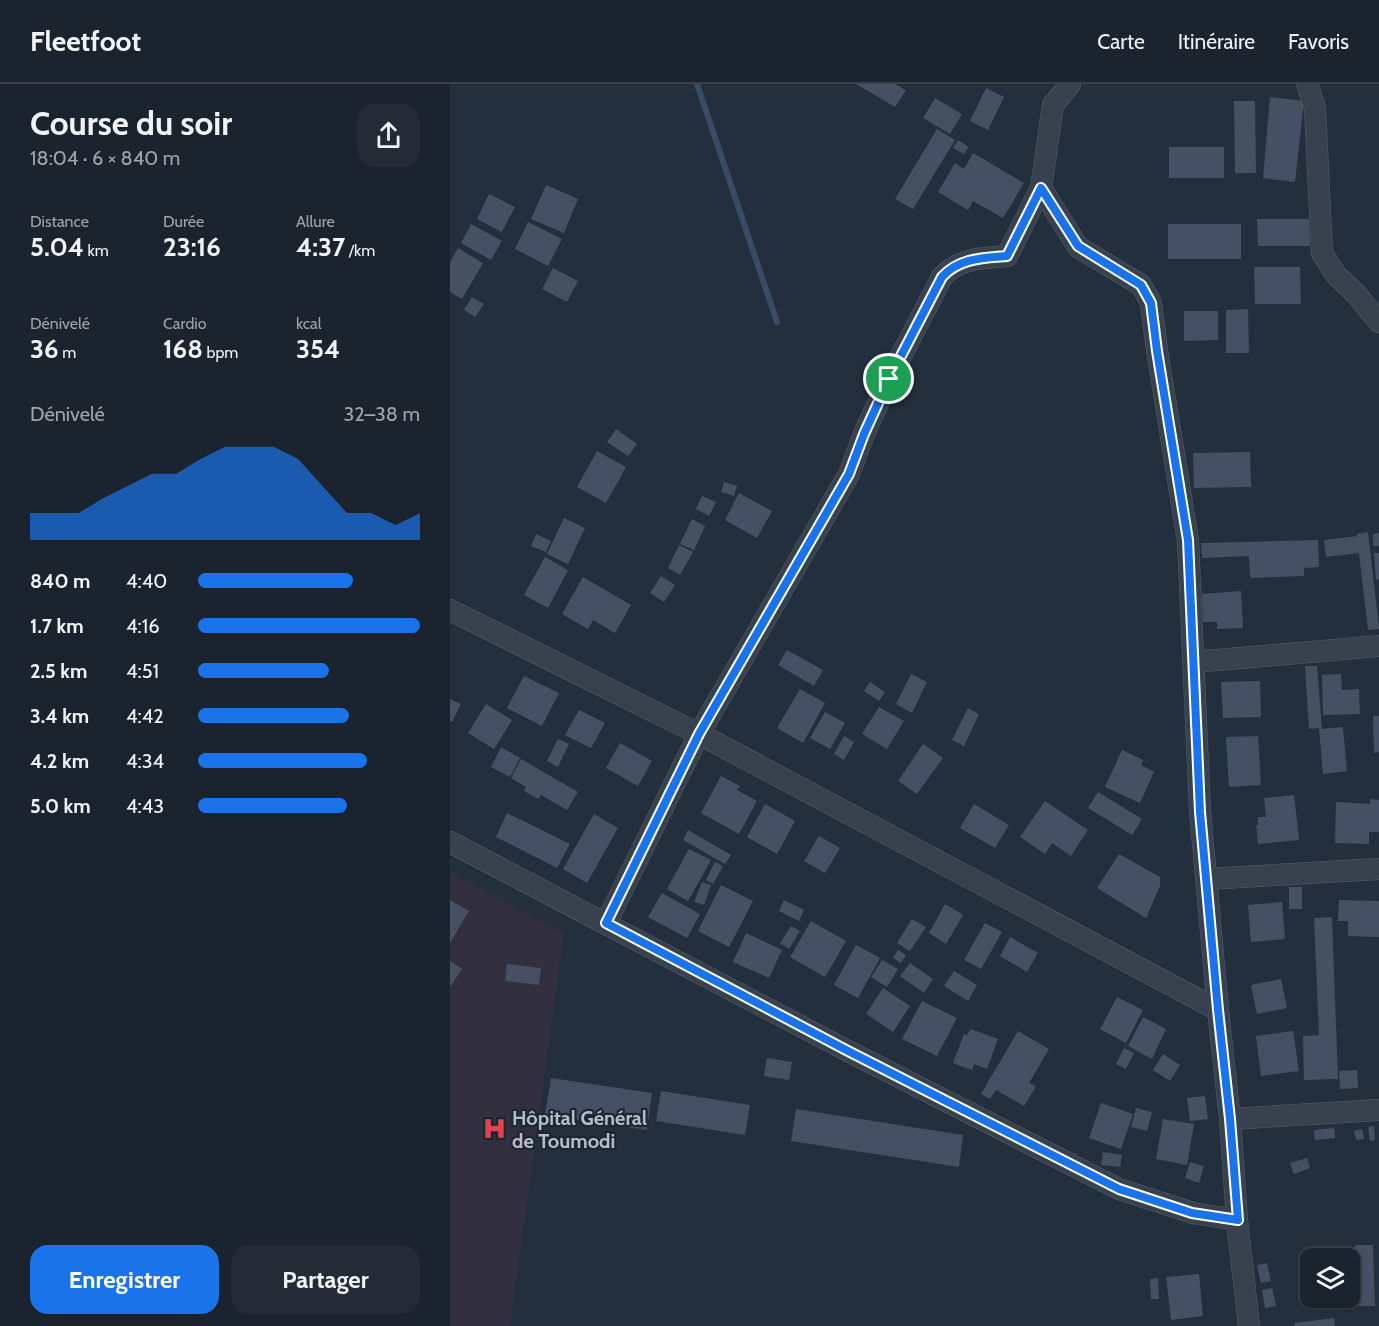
<!DOCTYPE html>
<html lang="fr">
<meta charset="utf-8">
<style>
:root{--surface:#1b232e;--page:#242b36;--text:#f1f3f6;--muted:#a0a4aa;--line:#39404a;--accent:#1a73e8}
body{margin:0;font-family:Cabin,sans-serif;background:var(--page);color:var(--text);height:100vh;display:flex;flex-direction:column;font-size:22px;white-space:nowrap}
*{box-sizing:border-box;margin:0}
p{font-size:20px;color:var(--muted)}
.icon{flex:none;width:33px;height:33px;fill:none;stroke:currentColor;stroke-width:2;stroke-linecap:round;stroke-linejoin:round}
.map{position:relative;flex:1;overflow:hidden}
.side{display:flex;flex-direction:column;background:var(--surface);width:450px}
.side>*{flex:none}
.buttons{position:absolute;left:850px;top:1164px;display:grid;gap:12px}
.buttons a{display:grid;place-items:center;width:60px;height:60px;border-radius:12px;background:var(--surface);box-shadow:0 2px 4px #0004,0 0 0 2px var(--line);font-size:30px}
.pin{position:absolute;display:grid;place-items:center;width:51px;height:51px;color:#fff;margin:-26px;border:3px solid #fff;border-radius:50%;box-shadow:0 2px 6px #0007}
.round{display:grid;place-items:center;flex:none;width:63px;height:63px;border-radius:18px;background:var(--page)}
.summary{display:flex;align-items:center;justify-content:space-between;height:102px;padding:0 30px}
h1{font-size:33px;font-weight:700;line-height:45px}
.figures{display:grid;grid-template-columns:repeat(3,1fr);gap:9px;height:102px;padding:6px 30px}
.figures div{display:grid;align-content:center}
.figures b{font-size:26px;font-weight:700}
.figures small{font-size:16px;font-weight:400}
.figures p{font-size:16px}
.chart{height:168px;padding:12px 30px}
.chart p{display:flex;justify-content:space-between}
.chart svg{width:100%;height:108px;margin-top:6px;fill:var(--accent);opacity:.7}
.action{display:flex;gap:12px;margin-top:auto;padding:12px 30px}
.action a{flex:1;height:69px;border-radius:18px;background:var(--accent);color:#fff;font-size:24px;font-weight:700;line-height:69px;text-align:center}
.action a+a{background:var(--page);color:var(--text)}
ul{padding:0 30px;list-style:none;font-size:20px}
li{display:grid;grid-template-columns:96px 72px 1fr;align-items:center;height:45px}
li i{height:15px;border-radius:8px;background:var(--accent)}
header{display:flex;align-items:center;gap:36px;box-sizing:border-box;height:84px;padding:0 30px;background:var(--surface);border-bottom:2px solid var(--line)}
header strong{font-size:28px}
nav{display:flex;gap:33px;margin-inline-start:auto;font-size:21px}
main{display:flex;flex:1;min-height:0}
.map>svg:first-child{display:block}
.medical{fill:#32303f}
.lines{fill:none;stroke-linecap:round;stroke-linejoin:round}
.stream{stroke:#394c67;stroke-width:6}
.building{fill:#455162}
.minor-casing{stroke:#565f6c;stroke-width:22}
.minor{stroke:#38414e;stroke-width:21}
.route-casing{stroke:#fff;stroke-width:12}
.route{stroke:#1a73e8;stroke-width:8}
.labels{text-anchor:middle;stroke-width:4.5;stroke-linejoin:round;paint-order:stroke}
.poi-label{font-size:20px;font-weight:bold;fill:#b4bcc9;stroke:#1d2633;text-anchor:start}
</style>
<header>
<strong>Fleetfoot</strong>
<nav><a>Carte</a><a>Itinéraire</a><a>Favoris</a></nav>
</header>
<main>
<section class="side">
<div class="summary"><div><h1>Course du soir</h1><p>18:04 · 6 × 840 m</p></div><a class="round"><svg class="icon" aria-label="share" viewBox="0 0 24 24"><path d="M12 15V3M7 8l5-5 5 5M5 13v7h14v-7"/></svg></a></div>
<div class="figures">
<div><p>Distance</p><b>5.04<small> km</small></b></div>
<div><p>Durée</p><b>23:16</b></div>
<div><p>Allure</p><b>4:37<small> /km</small></b></div>
</div>
<div class="figures">
<div><p>Dénivelé</p><b>36<small> m</small></b></div>
<div><p>Cardio</p><b>168<small> bpm</small></b></div>
<div><p>kcal</p><b>354</b></div>
</div>
<div class="chart"><p><span>Dénivelé</span>32–38 m</p>
<svg viewBox="0 0 160 44" preserveAspectRatio="none"><path d="M0 44V33L10 33L20 33L30 27L40 22L50 17L60 17L70 11L80 6L90 6L100 6L110 11L120 22L130 33L140 33L150 38L160 33V44z"/></svg>
</div>
<ul>
<li><b>840 m</b>4:40<i style="width:70%"></i></li>
<li><b>1.7 km</b>4:16<i style="width:100%"></i></li>
<li><b>2.5 km</b>4:51<i style="width:59%"></i></li>
<li><b>3.4 km</b>4:42<i style="width:68%"></i></li>
<li><b>4.2 km</b>4:34<i style="width:76%"></i></li>
<li><b>5.0 km</b>4:43<i style="width:67%"></i></li>
</ul>
<div class="action"><a>Enregistrer</a><a>Partager</a></div>
</section>
<div class="map">
<svg width="929" height="1242" viewBox="0 0 929 1242">
<rect width="100%" height="100%" fill="#242f3e"/>
<path class="medical" d="M0 788 114 849 60 1242H0Z"/>
<g class="lines">
<path class="stream" d="M247 0 327 238"/>
</g>
<path class="building" d="M406 0H445L456 6 445 23Z
M536 4 554 13 538 46 520 37Z
M820 13 854 17 845 98 813 94Z
M485 14 512 30 500 50 473 34Z
M784 17H805L806 89H785Z
M487 45 505 56 463 125 445 115Z
M508 56 519 63 514 70 503 64Z
M719 63H774V94H719Z
M523 69 574 99 553 134 523 117 518 126 488 108 505 79 514 85Z
M96 101 128 115 114 149 81 135Z
M39 110 65 123 52 148 27 135Z
M807 135H859L860 162H808Z
M78 138 112 155 98 182 65 165Z
M21 140 52 157 41 176 11 159Z
M718 140H791V175H718Z
M8 164 33 179 12 215 0 208V178Z
M804 183H850L851 220H805Z
M103 184 128 197 117 218 92 205Z
M22 213 34 220 25 233 14 226Z
M798 225 799 269H776V226Z
M734 227H768V256L734 257Z
M166 345 187 360 178 372 157 358Z
M147 367 176 383 156 419 127 403Z
M800 368 801 403 744 404 743 369Z
M274 398 287 402 284 412 271 408Z
M289 409 322 427 307 454 275 436Z
M252 412 266 418 259 432 246 425Z
M114 434 135 444 118 480 97 470Z
M242 435 255 442 244 466 230 460Z
M918 448 929 543V545L918 546 909 469 876 473 874 456 907 452V450Z
M929 449V462H923V450Z
M86 450 101 457 96 468 81 462Z
M868 456 869 483 854 484V492L800 494 799 472 752 474 751 459Z
M229 461 243 468 230 491 218 484Z
M924 469H929V495L926 496Z
M95 473 118 486 98 524 74 511Z
M211 492 225 501 214 518 200 509Z
M133 493 181 521 165 549 143 536 138 545 112 530Z
M791 507 793 544 767 545V538H753L752 510Z
M337 566 373 586 364 602 328 581Z
M855 582H867L872 645 893 643 897 687 873 690 869 644 859 645Z
M461 590 477 598 462 629 446 620Z
M891 590 892 606 909 605 910 630 873 631 872 591Z
M74 592 109 609 92 642 57 624Z
M810 597 811 633 773 634 771 598Z
M420 598 435 608 429 617 414 607Z
M350 605 375 619 353 659 327 644Z
M0 615 11 620 2 638 0 637Z
M36 620 62 636 44 665 18 649Z
M429 623 454 637 437 665 412 650Z
M518 624 529 630 514 662 502 656Z
M129 626 155 639 141 664 115 651Z
M375 628 395 639 380 665 360 654Z
M923 632H929V668L924 669Z
M394 652 404 658 394 676 384 670Z
M808 652 811 701 779 703 776 653Z
M108 655 119 660 108 683 97 677Z
M170 659 202 677 188 702 156 684Z
M473 660 493 674 467 710 448 697Z
M51 663 70 674 60 693 41 683Z
M672 666 693 676 691 681 704 688 690 719 655 703Z
M71 675 128 708 117 726 91 711 88 715 74 707 76 703 61 694Z
M271 692 290 702 287 706 307 717 289 750 251 729Z
M648 708 692 735 682 751 638 724Z
M844 711 849 756 808 760 806 741H808V733H816L814 714Z
M920 715 929 716V748H919V760L885 759 886 718 920 720Z
M595 717 638 746 621 772 602 759 595 770 570 753Z
M315 720 345 737 327 770 297 753Z
M524 720 559 741 545 764 510 744Z
M57 729 120 760 107 784 46 753Z
M144 730 168 744 137 799 113 785Z
M238 746 281 771 275 780 233 756Z
M369 752 390 764 375 789 354 777Z
M239 765 261 776 238 817 217 805Z
M669 770 710 793V802L696 834 647 804Z
M265 778 273 782 263 800 256 796Z
M252 798 261 801 254 821 244 818Z
M271 801 303 817 279 863 248 847Z
M839 803H852V825H839Z
M212 809 250 830 237 854 198 833Z
M0 816 19 827 0 859Z
M334 816 354 826 349 837 329 827Z
M889 816 929 817V853L898 852V837H888Z
M832 818 835 855 801 858 798 821Z
M495 820 513 831 496 860 479 849Z
M882 833 888 995 854 996 853 952 869 951 864 834Z
M462 835 476 843 460 867 447 859Z
M361 837 396 857 375 893 340 873Z
M535 839 552 848 531 885 514 876Z
M341 842 350 847 339 865 330 859Z
M296 849 332 866 319 894 283 878Z
M560 853 588 869 577 888 550 872Z
M406 861 430 874 408 914 384 901Z
M448 866 456 871 451 879 443 874Z
M432 876 448 885 437 903 421 893Z
M0 877 12 885 0 903Z
M460 879 483 895 474 909 450 892Z
M57 880 91 884 89 901 55 897Z
M504 887 527 901 518 917 494 902Z
M831 895 837 924 807 930 801 901Z
M433 904 460 922 443 948 416 930Z
M667 913 693 926 676 959 650 945Z
M472 917 507 934 487 972 452 955Z
M693 933 716 945 702 975 678 962Z
M521 945 548 955 537 985 524 980 522 986 503 979 514 950 517 951Z
M568 947 599 965 579 999 586 1002 574 1022 546 1006 540 1015 531 1010Z
M843 947 849 987 811 992 806 952Z
M674 964 684 969 676 985 666 980Z
M713 970 730 981 720 997 703 986Z
M317 974 342 978 339 996 314 992Z
M907 986 908 1004 890 1005 889 987Z
M101 994 202 1009 197 1046 95 1031Z
M211 1007 300 1021 295 1051 206 1037Z
M755 1012 758 1035 740 1037 737 1014Z
M651 1019 683 1030 671 1065 639 1054Z
M686 1024 702 1028 697 1047 681 1043Z
M346 1025 513 1051 509 1083 341 1057Z
M713 1035 744 1040 737 1081 706 1075Z
M924 1042 925 1056 920 1057 918 1043Z
M884 1044 885 1054 865 1056 864 1046Z
M912 1045 914 1055 906 1056 904 1047Z
M653 1068 672 1071 670 1083 651 1081Z
M857 1074 860 1084 844 1090 840 1079Z
M740 1078 754 1082 749 1099 735 1094Z
M905 1161H923L925 1222H906Z
M861 1176V1205H857L853 1177Z
M817 1179 821 1197 811 1199 807 1181Z
M749 1190 753 1232 721 1236 716 1193Z
M708 1194 709 1215H701L700 1195Z
M822 1204 826 1222 815 1224 812 1206Z
M865 1214H896L897 1223 867 1226Z
M884 1234 885 1242H845L844 1239Z"/>
<g class="lines">
<defs>
<path id="minor" d="M857 0 865 24 872 169 886 191 906 210 929 238
M591 104 628 163 691 201 701 219 707 266 738 457 750 727 768 926 780 1035 787 1136 799 1242
M0 526 249 650 768 926
M744 578 929 562
M0 758 398 967 669 1105 743 1129 787 1136
M756 795 929 785
M156 839 249 650 399 390 414 350 439 295 492 193C509 174 533 174 557 172L591 104 603 21 620 0
M780 1035 929 1026"/>
</defs>
<use href="#minor" class="minor-casing"/>
<use href="#minor" class="minor"/>
</g>
<g class="lines">
<defs>
<path id="route" d="M591 104 628 162 691 201 701 219 707 267 738 456 750 728 768 926 780 1035 788 1136 742 1129 669 1105 398 967 156 839 249 650 399 390 414 350 439 295 492 193C509 174 533 174 557 172Z"/>
</defs>
<use href="#route" class="route-casing"/>
<use href="#route" class="route"/>
</g>
<defs>
<symbol id="hospital-bare" viewBox="-9 -9 18 18"><path d="M-5-5h3v3.5h4V-5h3V5h-3V1.5h-4V5h-3Z" fill="#e0444e" stroke="#1d2633" stroke-width="2.5" paint-order="stroke"/></symbol>
</defs>
<g fill-rule="evenodd">
<use href="#hospital-bare" x="28" y="1028" width="33" height="33"/>
</g>
<g class="labels">
<g class="poi-label">
<text x="62" y="1041">Hôpital Général<tspan x="62" dy="23">de Toumodi</tspan></text>
</g>
</g>
</svg>
<div class="buttons">
<a><svg class="icon" aria-label="layers" viewBox="0 0 24 24"><path d="M12 4l9 5-9 5-9-5zM3 14l9 5 9-5"/></svg></a>
</div>
<div class="pin" style="left:439px;top:295px;background:#1e9e55"><svg class="icon" aria-label="arrive" viewBox="0 0 24 24"><path d="M6 21V4h12l-3 4 3 4H6"/></svg></div>
</div>
</main>
